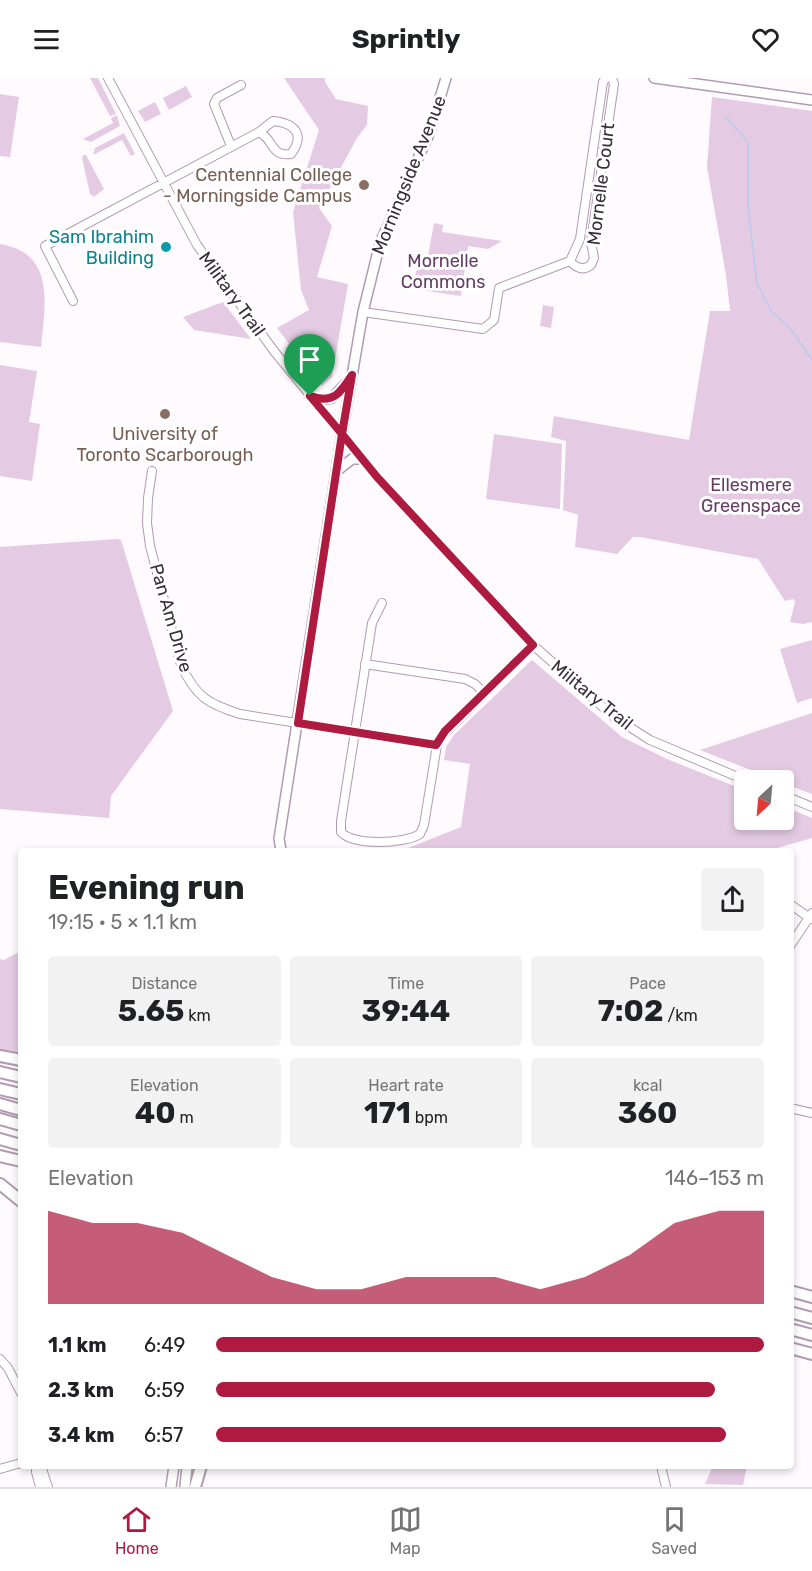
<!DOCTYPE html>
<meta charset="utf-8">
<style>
:root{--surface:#fff;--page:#f2f2f2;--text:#202124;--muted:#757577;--line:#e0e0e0;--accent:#ae1a40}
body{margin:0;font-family:Rubik,sans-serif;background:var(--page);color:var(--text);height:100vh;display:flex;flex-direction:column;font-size:22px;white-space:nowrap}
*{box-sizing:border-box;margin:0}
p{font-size:20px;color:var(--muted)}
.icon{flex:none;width:33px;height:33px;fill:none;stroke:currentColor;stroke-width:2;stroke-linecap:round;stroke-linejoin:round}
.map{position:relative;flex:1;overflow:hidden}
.side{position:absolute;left:18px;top:770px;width:776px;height:621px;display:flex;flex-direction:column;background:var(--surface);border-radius:6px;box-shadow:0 3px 9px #0003}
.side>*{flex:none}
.needle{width:39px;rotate:206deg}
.buttons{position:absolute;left:734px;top:692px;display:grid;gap:12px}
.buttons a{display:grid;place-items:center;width:60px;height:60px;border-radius:6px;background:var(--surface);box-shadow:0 3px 9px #0003;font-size:30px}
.pin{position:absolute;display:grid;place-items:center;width:51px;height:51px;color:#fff;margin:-62px -26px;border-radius:50% 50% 50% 0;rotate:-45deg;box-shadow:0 0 6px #0007}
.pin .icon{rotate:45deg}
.round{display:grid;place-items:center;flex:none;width:63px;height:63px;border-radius:6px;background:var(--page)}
.overview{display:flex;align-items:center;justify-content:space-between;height:102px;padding:0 30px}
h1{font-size:33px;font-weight:700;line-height:45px}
.stats{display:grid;grid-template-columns:repeat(3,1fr);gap:9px;height:102px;padding:6px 30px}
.stats div{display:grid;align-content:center;border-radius:6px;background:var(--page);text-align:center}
.stats b{font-size:30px;font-weight:700}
.stats small{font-size:16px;font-weight:400}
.stats p{font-size:16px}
.chart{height:168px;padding:12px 30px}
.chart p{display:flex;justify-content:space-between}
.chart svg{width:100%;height:108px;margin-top:6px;fill:var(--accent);opacity:.7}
ul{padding:0 30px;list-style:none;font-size:20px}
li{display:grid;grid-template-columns:96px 72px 1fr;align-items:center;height:45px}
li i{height:15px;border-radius:8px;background:var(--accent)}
header{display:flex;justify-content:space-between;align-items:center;height:78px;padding:0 30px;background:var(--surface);font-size:27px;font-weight:700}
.tabs{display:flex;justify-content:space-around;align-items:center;height:84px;border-top:2px solid var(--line);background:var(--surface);font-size:16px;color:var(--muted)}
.tabs a{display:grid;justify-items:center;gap:3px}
.tabs .selected{color:var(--accent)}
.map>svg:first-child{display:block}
.green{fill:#e4cbe3}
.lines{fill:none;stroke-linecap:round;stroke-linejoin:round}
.stream{stroke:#b7cced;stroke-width:1.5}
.minor-casing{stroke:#b19bb0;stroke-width:10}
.major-casing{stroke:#b19bb0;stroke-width:12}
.highway-casing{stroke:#b19bb0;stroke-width:14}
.minor{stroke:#fff;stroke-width:8}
.major{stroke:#fff;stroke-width:9}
.highway{stroke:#fff;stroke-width:10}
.route-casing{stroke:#fff;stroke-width:12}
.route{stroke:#ae1a40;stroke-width:8}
.education-dot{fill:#8d6e63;stroke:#fff;stroke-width:2}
.culture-dot{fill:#0f9aa8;stroke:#fff;stroke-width:2}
.labels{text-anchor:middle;stroke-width:6;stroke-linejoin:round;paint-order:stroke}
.education-label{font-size:18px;fill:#785e54;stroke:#fff;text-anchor:end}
.street-label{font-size:18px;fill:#372e37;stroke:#fff}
.culture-label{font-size:18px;fill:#0d838f;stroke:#fff;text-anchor:end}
.park-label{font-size:18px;fill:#643c64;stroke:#fff}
</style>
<header><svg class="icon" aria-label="menu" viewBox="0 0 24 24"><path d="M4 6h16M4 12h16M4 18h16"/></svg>Sprintly<svg class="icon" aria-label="heart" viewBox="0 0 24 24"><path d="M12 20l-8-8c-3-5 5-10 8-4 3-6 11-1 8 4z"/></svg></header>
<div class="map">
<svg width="812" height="1409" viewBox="0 0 812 1409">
<rect width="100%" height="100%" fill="#fffafe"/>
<path class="green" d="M90 0H98L116 36 110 38Z
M284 0H325V4L336 21 368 28 367 47 357 60 319 130 332 148 317 199 348 206 332 299 322 308 277 250 309 232 301 212 293 134 319 52Z
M186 8 192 19 169 32 163 20Z
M0 16 19 19 10 79 0 78Z
M712 19 812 33V544L803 546 790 544 795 524 793 521 785 523 758 481 640 459H633L617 476 575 469 578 437 563 432 566 363 551 359 554 338 689 362 710 233H730L726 197 707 89Z
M155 24 161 36 145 44 138 33Z
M117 37 120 48 91 64 83 61 113 45 111 40Z
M124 55 135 76 131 78 122 62 93 77 95 70Z
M86 77 104 111 94 119 90 116 82 80 83 77Z
M434 145 443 147 442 154 502 163 488 171 468 168 461 218 414 211 416 193 420 190 422 179 428 178Z
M0 166C56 175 45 227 41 269L0 264Z
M223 224 251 261 194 252 183 239Z
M543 227 554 229 551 250 540 248Z
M0 287 37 293 29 344 40 346 32 403 0 398Z
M494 356 562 366 560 431 486 421Z
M117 461 121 462 173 633 111 718 109 740 0 731V469Z
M812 562V620L797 625 780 571Z
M532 582 622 659 667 681 744 712V741H783V728L812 740V760L770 772H403L461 749 470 686 444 682 446 669 454 657Z
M812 635V716L783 705V702H776L700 672Z
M21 873V977L0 973V881L4 882Z
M713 1388H747L743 1407 705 1406Z"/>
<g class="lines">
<path class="stream" d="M725 38 748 64V128L757 206 771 233 790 250 812 282"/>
<defs>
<path id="minor" d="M108 0 197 167 274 273 377 399 533 567 614 639 650 662 745 702
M606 0 603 4 580 161 570 183C576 190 583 193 591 187L594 180 591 164 614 6 612 0
M231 68 214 26 217 20 241 7
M73 223 45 168 259 54 273 43C294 45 306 56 291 76 270 79 275 62 259 54
M363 234 483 251 494 242 499 210 570 183
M152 393 148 420 147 445 150 468 181 587C196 619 208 626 240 636L437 667
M382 525 372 545 341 743V754C353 768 404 766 420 756L424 747 437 667 442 658 533 567
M365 586 465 601 475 606 484 615
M783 717 812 729
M790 826 811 841
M790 868 812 835
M790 1030 812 1035
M0 1281 8 1290 21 1315
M36 1388V1394L40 1409
M41 1388 48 1409
M661 1388 666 1409
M0 1391 21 1385"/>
<path id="major" d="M654 0 812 22
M310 318 321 322 332 320 349 302
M338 392 352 381H362
M281 772 279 761 342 356 363 234 380 165 429 56 446 0
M171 1409 174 1388
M185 1409 187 1388"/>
<path id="highway" d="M0 978 21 982
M0 994 21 999
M0 1011 21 1016
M0 1026 21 1032
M0 1041 21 1047
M0 1061 21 1067
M0 1078 21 1083
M0 1106 21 1123
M790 1213 812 1219
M790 1234 812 1240
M790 1251 812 1257
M790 1270 812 1276
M195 1409 201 1388"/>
</defs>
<use href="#minor" class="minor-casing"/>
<use href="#major" class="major-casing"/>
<use href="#highway" class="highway-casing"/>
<use href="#minor" class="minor"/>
<use href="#major" class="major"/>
<use href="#highway" class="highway"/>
</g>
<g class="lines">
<defs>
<path id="route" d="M310 318 342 356 298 645 436 667 445 653 533 567 377 399 342 356 352 297C340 316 333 326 310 318"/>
</defs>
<use href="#route" class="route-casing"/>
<use href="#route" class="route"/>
</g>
<g class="education-dot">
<circle cx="364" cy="107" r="6"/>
<circle cx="165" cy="336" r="6"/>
</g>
<circle class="culture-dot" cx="166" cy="169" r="6"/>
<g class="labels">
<g class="education-label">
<text x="352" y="103">Centennial College<tspan x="352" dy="21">- Morningside Campus</tspan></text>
<text x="165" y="362" text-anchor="middle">University of<tspan x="165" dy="21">Toronto Scarborough</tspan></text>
</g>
<g class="street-label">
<text transform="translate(409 97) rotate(-68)" y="6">Morningside Avenue</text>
<text transform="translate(601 106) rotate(-83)" y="6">Mornelle Court</text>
<text transform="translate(232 216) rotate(54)" y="6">Military Trail</text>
<text transform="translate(171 540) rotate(74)" y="6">Pan Am Drive</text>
<text transform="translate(592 617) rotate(39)" y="6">Military Trail</text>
</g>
<g class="culture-label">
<text x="154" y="165">Sam Ibrahim<tspan x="154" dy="21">Building</tspan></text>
</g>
<g class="park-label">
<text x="443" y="189">Mornelle<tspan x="443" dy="21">Commons</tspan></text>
<text x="751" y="413">Ellesmere<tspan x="751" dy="21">Greenspace</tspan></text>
</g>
</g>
</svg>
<div class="buttons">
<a><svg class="needle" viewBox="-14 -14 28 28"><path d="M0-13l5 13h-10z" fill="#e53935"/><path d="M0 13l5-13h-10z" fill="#757577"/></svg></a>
</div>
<div class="pin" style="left:310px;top:318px;background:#1e9e55"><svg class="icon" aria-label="arrive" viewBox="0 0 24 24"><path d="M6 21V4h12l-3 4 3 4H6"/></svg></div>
<section class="side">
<div class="overview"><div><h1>Evening run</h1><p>19:15 · 5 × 1.1 km</p></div><a class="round"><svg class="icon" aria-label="share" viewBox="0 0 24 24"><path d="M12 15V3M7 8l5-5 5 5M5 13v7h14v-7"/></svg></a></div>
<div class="stats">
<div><p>Distance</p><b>5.65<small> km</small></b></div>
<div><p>Time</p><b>39:44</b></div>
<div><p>Pace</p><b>7:02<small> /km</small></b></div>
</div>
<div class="stats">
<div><p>Elevation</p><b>40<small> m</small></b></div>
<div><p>Heart rate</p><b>171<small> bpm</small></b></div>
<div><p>kcal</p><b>360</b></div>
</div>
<div class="chart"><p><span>Elevation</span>146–153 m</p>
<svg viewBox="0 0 160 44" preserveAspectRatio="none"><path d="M0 44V6L10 11L20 11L30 15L40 24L50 33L60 38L70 38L80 33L90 33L100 33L110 38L120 33L130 24L140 11L150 6L160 6V44z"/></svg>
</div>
<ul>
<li><b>1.1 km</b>6:49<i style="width:100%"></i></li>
<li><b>2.3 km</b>6:59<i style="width:91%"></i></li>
<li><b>3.4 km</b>6:57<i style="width:93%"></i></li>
</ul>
</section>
</div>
<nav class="tabs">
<a class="selected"><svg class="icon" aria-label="home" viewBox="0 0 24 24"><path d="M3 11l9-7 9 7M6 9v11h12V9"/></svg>Home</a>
<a><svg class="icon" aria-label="map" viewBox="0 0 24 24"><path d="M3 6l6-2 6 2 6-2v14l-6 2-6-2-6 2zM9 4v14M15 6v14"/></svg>Map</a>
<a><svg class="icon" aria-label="saved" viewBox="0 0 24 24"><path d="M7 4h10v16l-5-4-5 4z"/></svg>Saved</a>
</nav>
